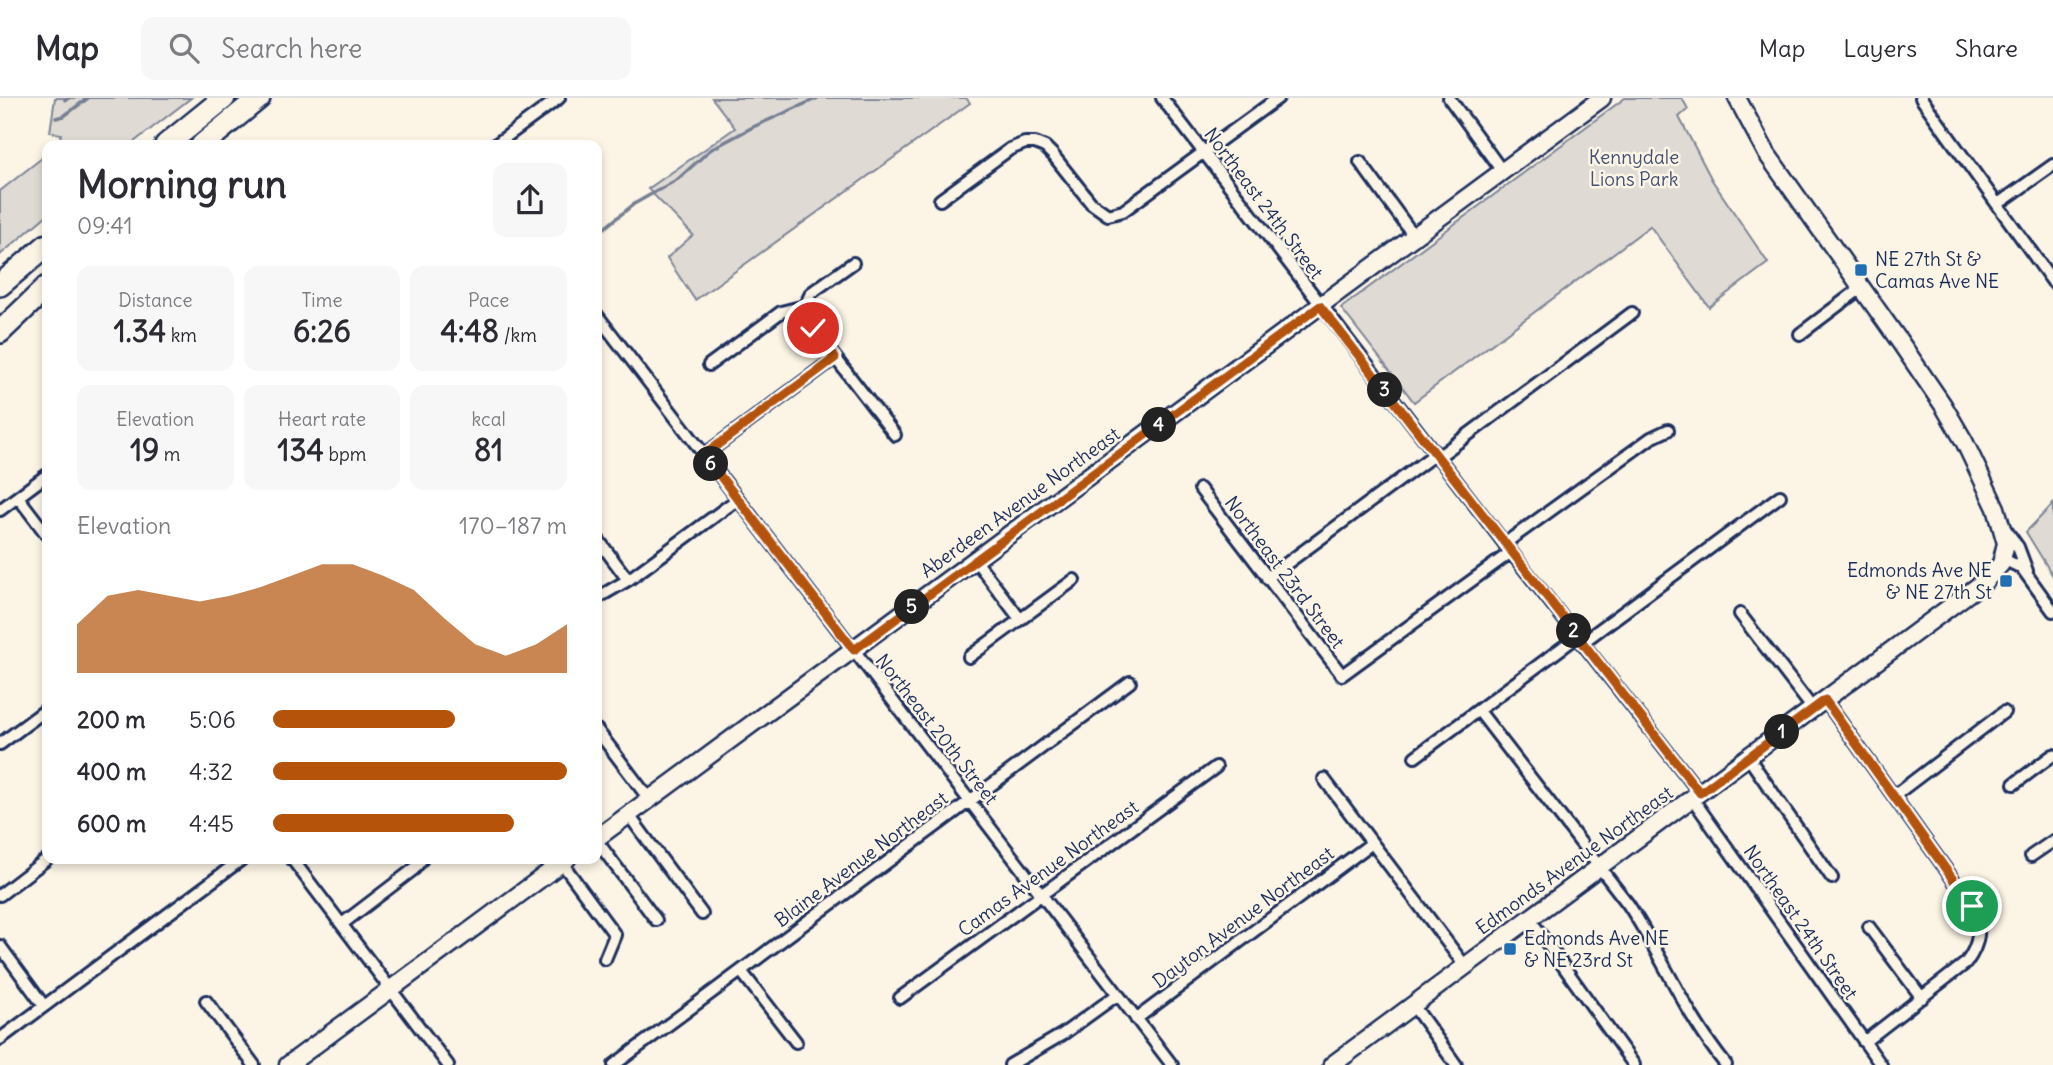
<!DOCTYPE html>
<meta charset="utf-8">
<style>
:root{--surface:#fff;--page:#f7f7f7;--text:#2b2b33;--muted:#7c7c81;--line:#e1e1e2;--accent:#b45309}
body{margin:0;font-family:Delius,sans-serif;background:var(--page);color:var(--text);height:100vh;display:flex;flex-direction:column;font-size:26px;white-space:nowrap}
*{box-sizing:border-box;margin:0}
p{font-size:23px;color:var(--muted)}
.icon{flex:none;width:38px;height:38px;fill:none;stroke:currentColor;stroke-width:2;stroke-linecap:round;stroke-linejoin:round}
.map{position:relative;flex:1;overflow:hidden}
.drawer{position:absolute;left:42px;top:42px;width:560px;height:724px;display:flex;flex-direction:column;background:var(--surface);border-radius:14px;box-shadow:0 4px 10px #0003}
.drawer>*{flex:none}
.pin{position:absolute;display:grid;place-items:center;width:60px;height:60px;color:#fff;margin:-30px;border:4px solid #fff;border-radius:50%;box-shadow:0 2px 7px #0007}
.km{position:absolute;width:35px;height:35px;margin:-18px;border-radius:50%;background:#222;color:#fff;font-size:19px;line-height:35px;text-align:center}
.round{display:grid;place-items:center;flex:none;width:74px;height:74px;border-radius:14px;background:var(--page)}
.overview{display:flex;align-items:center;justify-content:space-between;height:119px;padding:0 35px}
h1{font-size:38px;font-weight:700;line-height:52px}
.figures{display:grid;grid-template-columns:repeat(3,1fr);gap:10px;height:119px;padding:7px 35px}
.figures div{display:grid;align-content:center;border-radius:14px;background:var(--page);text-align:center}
.figures b{font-size:30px;font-weight:700}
.figures small{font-size:19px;font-weight:400}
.figures p{font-size:19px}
.chart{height:196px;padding:14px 35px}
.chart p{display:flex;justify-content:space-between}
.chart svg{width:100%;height:126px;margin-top:7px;fill:var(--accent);opacity:.7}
ul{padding:0 35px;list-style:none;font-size:23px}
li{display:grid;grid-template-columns:112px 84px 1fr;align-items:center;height:52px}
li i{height:18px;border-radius:9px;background:var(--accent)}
header{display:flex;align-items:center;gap:42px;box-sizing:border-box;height:98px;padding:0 35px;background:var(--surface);border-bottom:2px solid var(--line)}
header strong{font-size:33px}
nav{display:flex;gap:38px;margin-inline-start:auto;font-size:24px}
.search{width:490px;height:63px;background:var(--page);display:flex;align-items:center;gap:18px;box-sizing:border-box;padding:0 24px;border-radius:14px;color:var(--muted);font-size:26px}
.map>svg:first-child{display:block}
.green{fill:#dfdbd4;stroke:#7d8599;stroke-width:2}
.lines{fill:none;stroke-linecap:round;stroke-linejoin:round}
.stream{stroke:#767f94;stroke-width:3.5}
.street-casing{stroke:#1b2f5e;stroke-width:16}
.secondary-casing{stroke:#1b2f5e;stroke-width:21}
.highway-casing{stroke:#1b2f5e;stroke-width:26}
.street{stroke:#fcf5e5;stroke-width:10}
.secondary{stroke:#fcf5e5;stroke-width:16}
.highway{stroke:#fcf5e5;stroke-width:21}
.route-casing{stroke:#fff;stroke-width:14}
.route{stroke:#b45309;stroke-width:9}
.poi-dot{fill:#1f6fb2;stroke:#fcf5e5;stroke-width:2.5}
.labels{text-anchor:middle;stroke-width:5;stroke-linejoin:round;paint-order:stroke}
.park-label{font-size:19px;fill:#425176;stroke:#fcf5e5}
.street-label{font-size:19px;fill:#1b2f5e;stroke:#fcf5e5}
.poi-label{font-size:19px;fill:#1b2f5e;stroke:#fcf5e5;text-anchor:start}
</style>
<header>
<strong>Map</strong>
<div class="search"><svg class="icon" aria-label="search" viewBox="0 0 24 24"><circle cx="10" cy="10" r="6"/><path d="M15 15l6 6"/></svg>Search here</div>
<nav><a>Map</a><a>Layers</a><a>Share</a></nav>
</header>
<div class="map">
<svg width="2053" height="967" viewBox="0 0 2053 967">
<rect width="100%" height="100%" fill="#fcf5e5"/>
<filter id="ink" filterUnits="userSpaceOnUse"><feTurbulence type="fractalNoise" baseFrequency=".0143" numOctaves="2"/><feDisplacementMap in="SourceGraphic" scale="14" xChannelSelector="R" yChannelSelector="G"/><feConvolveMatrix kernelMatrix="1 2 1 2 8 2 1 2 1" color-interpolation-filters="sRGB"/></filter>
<g filter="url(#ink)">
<path class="green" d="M55 0H191L130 47H59L61 36 50 34Z
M712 0H966L970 5 695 202 667 160 693 137 648 91 735 30Z
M1625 0H1682L1688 11 1679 19 1712 82 1768 165 1709 209 1650 128 1414 304 1341 210Z
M47 56V117L0 157V93Z
M2053 406V478L2026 434Z"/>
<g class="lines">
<path class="stream" d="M65 2 69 0
M56 20 64 18 88 0
M597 136 634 106 678 81 710 52 753 29 818 0"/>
<defs>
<path id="street" d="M1162 0 1511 454 1700 695
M1449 0 1502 73
M1921 0 2053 184
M495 47 559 0
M1360 64 1414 138
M940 102 1010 51 1025 45H1035L1045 49 1053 57 1091 105 1108 117 1123 113 1278 0
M1998 106 2053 67
M805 208 806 216 813 231 895 337
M597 217 1172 967
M1800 236 1861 190
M709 267 781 214 805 208 811 195 853 165
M704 357 835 260
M1438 359 1632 215
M1200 391 1342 577 1511 454
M18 399 47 437
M0 412 47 377
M2006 432 2018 449 2027 473
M597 440 628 482
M1504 446 1651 340 1668 332
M2003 461 2022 470 2053 513
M976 463 1020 521
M1267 480 1435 356
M597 500 628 482 738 401
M1740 516 1813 611
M1583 544 1780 398
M969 559 1074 482
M1825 602 1972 808C1982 829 1980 846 1966 865L1864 944
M1479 613 1628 806C1663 859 1686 918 1726 967
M597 632 649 701
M0 646 47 611
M1415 659 1578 538
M1748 659 1832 780
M1324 681 1465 868
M2014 686 2053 657
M1895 697 2004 614
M1692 700 1881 967
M628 716 702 816
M597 743 656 822
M2031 758 2053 743
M292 761 448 967
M562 765 615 837 605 861
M0 797 47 761
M1529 820 1634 967
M342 826 414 771 422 761
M1869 829 1922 900
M0 848 44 908
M741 873 796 944
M900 900 1216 669
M206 903 254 967
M1413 907 1456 967
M1136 921 1372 745
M0 941 242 761
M614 967 1130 584
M1010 967 1063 936 1117 897"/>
<path id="secondary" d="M597 740 1602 0
M288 967 567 761
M1332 967 1985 483 2001 466 2006 445 1996 410 1964 343 1943 307 1900 244 1767 56 1737 0"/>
<path id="highway" d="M166 47 224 0
M202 47 259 0
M0 187 47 147
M0 234 47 189"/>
</defs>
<use href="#street" class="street-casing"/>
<use href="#secondary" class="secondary-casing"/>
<use href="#highway" class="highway-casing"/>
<use href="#street" class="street"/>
<use href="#secondary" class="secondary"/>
<use href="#highway" class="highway"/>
</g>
</g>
<g class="lines" filter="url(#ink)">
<defs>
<path id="route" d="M813 230 835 260 704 357 854 552 1320 208 1700 695 1825 602 1972 808"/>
</defs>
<use href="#route" class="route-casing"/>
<use href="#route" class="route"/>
</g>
<g class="poi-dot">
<rect x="1854" y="165" width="14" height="14" rx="3.5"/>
<rect x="1999" y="476" width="14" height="14" rx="3.5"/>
<rect x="1503" y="844" width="14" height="14" rx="3.5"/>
</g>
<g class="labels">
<g class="park-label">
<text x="1634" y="66">Kennydale<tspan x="1634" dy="22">Lions Park</tspan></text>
</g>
<g class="street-label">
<text transform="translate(1264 105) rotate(53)" y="7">Northeast 24th Street</text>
<text transform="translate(1020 404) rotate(-36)" y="7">Aberdeen Avenue Northeast</text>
<text transform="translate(1285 474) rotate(53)" y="7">Northeast 23rd Street</text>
<text transform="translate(937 631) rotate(52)" y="7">Northeast 20th Street</text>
<text transform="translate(861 761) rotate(-37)" y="7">Blaine Avenue Northeast</text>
<text transform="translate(1574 762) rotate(-36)" y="7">Edmonds Avenue Northeast</text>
<text transform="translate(1048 770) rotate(-36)" y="7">Camas Avenue Northeast</text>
<text transform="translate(1243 819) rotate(-37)" y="7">Dayton Avenue Northeast</text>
<text transform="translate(1801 824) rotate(55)" y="7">Northeast 24th Street</text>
</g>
<g class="poi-label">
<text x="1875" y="168">NE 27th St &amp;<tspan x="1875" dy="22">Camas Ave NE</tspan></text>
<text x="1992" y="479" text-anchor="end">Edmonds Ave NE<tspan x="1992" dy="22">&amp; NE 27th St</tspan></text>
<text x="1524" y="847">Edmonds Ave NE<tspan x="1524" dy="22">&amp; NE 23rd St</tspan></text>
</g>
</g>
</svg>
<div class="pin" style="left:1972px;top:808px;background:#1e9e55"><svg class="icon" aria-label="arrive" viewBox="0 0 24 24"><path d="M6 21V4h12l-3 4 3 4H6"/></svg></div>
<div class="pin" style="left:813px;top:230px;background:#d93025"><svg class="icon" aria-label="check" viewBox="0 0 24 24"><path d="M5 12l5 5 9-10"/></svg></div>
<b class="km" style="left:1782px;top:634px">1</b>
<b class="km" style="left:1574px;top:533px">2</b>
<b class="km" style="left:1385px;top:292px">3</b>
<b class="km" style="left:1159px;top:327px">4</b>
<b class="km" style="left:912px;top:509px">5</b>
<b class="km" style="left:711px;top:366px">6</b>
<section class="drawer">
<div class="overview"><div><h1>Morning run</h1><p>09:41</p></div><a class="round"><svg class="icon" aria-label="share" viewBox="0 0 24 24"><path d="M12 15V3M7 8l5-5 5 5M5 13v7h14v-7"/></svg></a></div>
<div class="figures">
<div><p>Distance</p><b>1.34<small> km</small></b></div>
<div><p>Time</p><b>6:26</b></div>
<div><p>Pace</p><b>4:48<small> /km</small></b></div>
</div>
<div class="figures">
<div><p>Elevation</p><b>19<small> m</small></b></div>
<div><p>Heart rate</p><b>134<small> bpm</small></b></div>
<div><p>kcal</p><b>81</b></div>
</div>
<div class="chart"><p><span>Elevation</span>170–187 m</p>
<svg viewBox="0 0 160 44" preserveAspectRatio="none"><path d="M0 44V27L10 17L20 15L30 17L40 19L50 17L60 14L70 10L80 6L90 6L100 10L110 15L120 25L130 34L140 38L150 34L160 27V44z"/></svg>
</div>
<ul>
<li><b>200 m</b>5:06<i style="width:62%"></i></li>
<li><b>400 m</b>4:32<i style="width:100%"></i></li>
<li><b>600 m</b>4:45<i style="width:82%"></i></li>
</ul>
</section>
</div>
